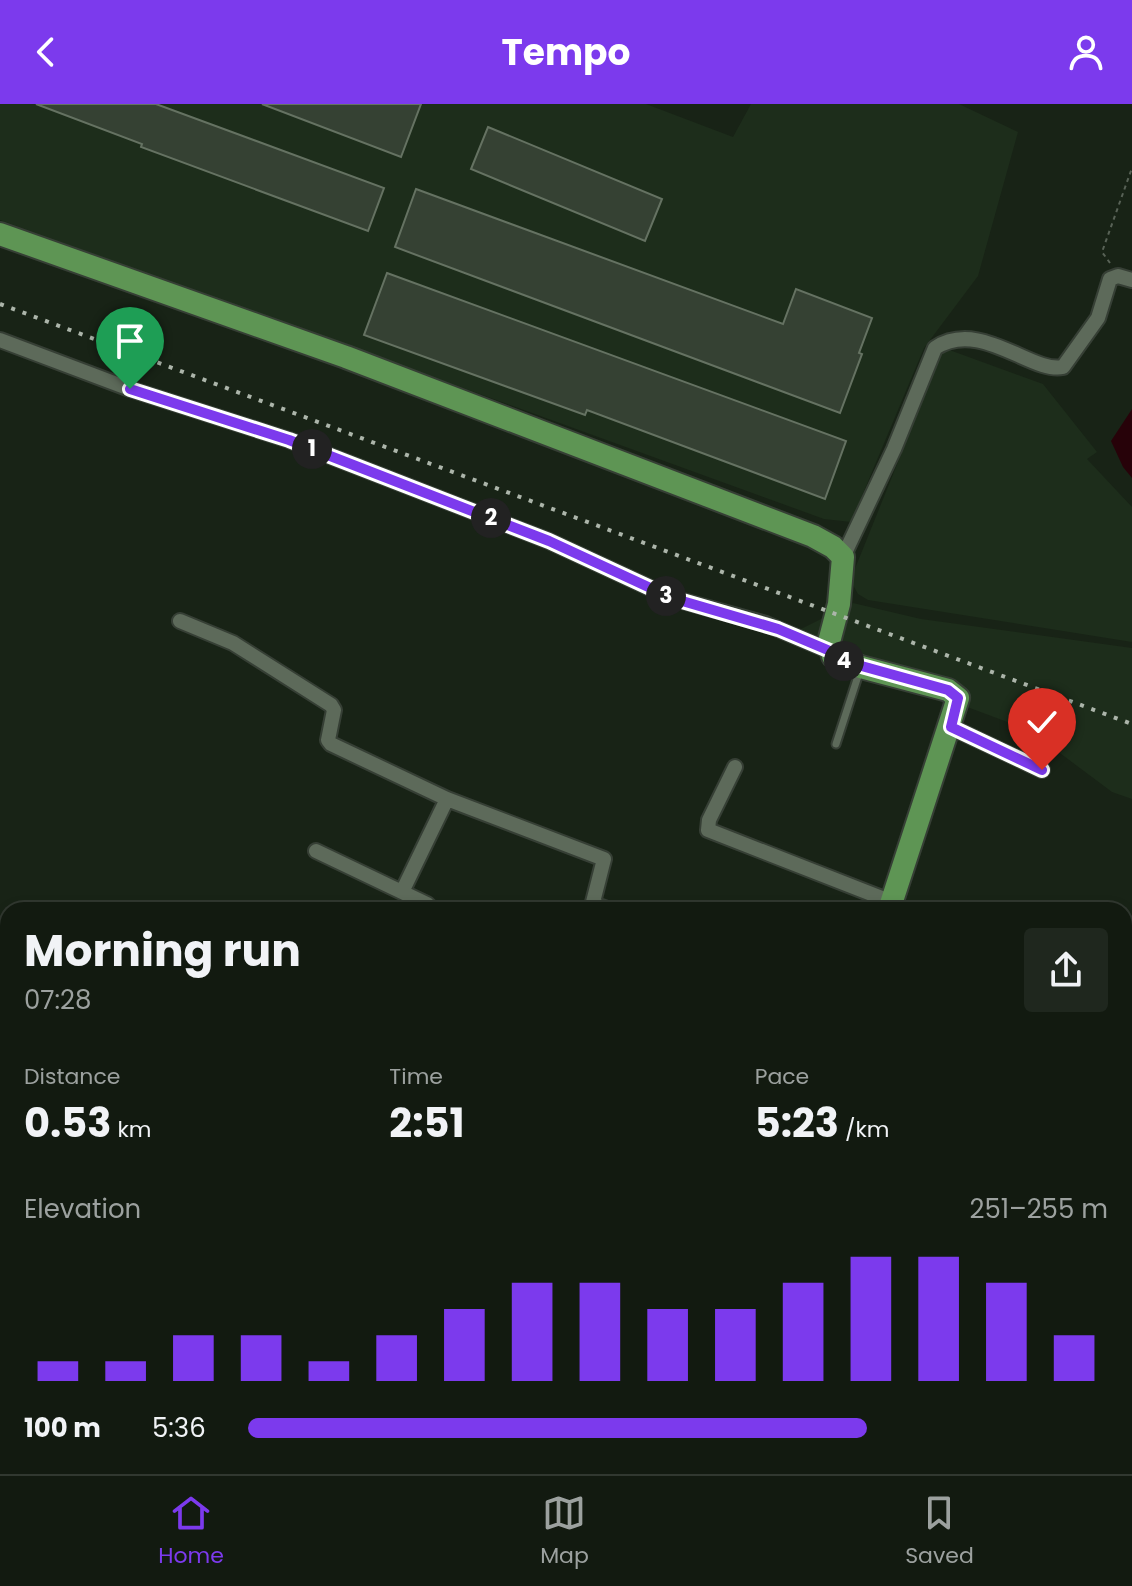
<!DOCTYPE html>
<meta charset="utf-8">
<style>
:root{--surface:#121a10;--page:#1f271e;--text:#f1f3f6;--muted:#9ca19f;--line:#313830;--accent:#7c3aed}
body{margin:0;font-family:Poppins,sans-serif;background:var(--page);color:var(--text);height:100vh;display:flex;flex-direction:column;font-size:30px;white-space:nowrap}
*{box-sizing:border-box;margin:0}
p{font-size:26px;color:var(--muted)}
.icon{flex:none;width:44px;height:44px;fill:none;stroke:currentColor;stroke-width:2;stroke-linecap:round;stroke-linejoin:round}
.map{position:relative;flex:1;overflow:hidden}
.panel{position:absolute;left:0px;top:798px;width:1132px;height:572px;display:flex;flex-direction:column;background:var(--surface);border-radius:24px 24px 0 0;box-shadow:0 4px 12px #0003,0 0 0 2px var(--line)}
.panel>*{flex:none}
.pin{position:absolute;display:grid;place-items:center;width:68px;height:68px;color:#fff;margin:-82px -34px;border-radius:50% 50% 50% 0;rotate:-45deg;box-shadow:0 0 8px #0007}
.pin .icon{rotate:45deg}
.km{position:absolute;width:40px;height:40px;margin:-20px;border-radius:50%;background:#222;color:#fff;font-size:22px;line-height:40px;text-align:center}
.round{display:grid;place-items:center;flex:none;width:84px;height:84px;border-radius:8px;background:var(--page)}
.overview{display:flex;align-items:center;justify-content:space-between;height:136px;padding:0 24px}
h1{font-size:44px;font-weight:700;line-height:60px}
.metrics{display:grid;grid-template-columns:repeat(3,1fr);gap:12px;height:136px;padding:8px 24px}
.metrics div{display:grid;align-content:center}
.metrics b{font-size:40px;font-weight:700}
.metrics small{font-size:22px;font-weight:400}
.metrics p{font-size:22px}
.chart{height:224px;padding:16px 24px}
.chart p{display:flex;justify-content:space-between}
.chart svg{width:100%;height:144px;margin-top:8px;stroke:var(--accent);stroke-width:6}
ul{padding:0 24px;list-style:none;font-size:26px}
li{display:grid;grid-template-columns:128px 96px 1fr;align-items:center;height:60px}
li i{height:20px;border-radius:10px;background:var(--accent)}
header{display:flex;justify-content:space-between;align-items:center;height:104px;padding:0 24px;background:var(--accent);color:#fff;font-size:36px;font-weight:700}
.dock{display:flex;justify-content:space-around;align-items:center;height:112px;border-top:2px solid var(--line);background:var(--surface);font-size:22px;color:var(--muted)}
.dock a{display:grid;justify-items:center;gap:4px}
.dock .on{color:var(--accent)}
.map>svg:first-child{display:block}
.built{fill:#1d2d1b}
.water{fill:#270209}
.building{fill:#354133;stroke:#657262;stroke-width:2}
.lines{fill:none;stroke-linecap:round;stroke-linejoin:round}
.lane-casing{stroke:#363f35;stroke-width:11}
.street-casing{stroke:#363f35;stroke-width:18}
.primary-casing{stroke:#363f35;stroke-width:26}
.path{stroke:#586256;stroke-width:2;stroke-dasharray:4 4;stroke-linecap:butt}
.lane{stroke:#5d6a5a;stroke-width:7}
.street{stroke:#5d6a5a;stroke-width:14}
.primary{stroke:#5e9554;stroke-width:22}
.rail{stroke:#acb5aa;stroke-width:4;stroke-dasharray:4 8;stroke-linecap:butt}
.route-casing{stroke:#fff;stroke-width:16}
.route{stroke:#7c3aed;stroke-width:10}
</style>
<header><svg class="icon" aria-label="back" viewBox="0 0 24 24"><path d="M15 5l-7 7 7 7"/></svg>Tempo<svg class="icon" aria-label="person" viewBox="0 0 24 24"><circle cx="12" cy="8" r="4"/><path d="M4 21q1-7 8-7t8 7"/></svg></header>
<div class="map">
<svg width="1132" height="1370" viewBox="0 0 1132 1370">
<rect width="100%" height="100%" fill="#182316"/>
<path class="built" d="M0 0H646L733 33 751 0H959L1018 28 978 172 924 244 851 418 824 415 0 116Z
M944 244 1043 280 1097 348 1087 355 1132 403V538L868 496 858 490 853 481 854 467Z
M853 499 921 515 1132 544V695L1112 688 1029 626 783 534Z"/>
<path class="water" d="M1132 305V374L1123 363 1111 337Z"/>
<path class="building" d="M36 0H156L384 84 368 127 141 43 142 40Z
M262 0H421L401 53Z
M488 23 662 95 645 137 471 65Z
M416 85 783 220 796 185 872 214 859 249 862 250 840 309 395 143Z
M387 169 846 337 825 395 587 306 585 311 364 231Z"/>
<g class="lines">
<defs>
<path id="lane" d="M836 640 860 566"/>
<path id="street" d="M0 236 130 285 289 336 549 437 672 494 766 520 830 547
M843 453 894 345 935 244C980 214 1032 270 1063 263L1098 214 1110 175 1118 172 1132 176
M180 517 233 539 331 601 334 606 328 636 331 640 447 695 604 755 591 806
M951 623 1042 666
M735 663 709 716 708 726 892 798
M316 747 427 800 433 806
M402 788 447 695
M593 800 610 806
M0 905 8 908
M1124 989 1132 995
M1124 1049 1132 1034
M0 1081 8 1084
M0 1137 8 1131
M1124 1239 1132 1243
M0 1276 8 1270
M0 1286 8 1296
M210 1362 243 1370
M30 1370 46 1362
M153 1370 155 1362
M376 1370 378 1362
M839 1370V1362"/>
<path id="primary" d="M0 130 346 253 813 432 833 443 843 453 839 500 829 538 833 552 861 563 948 586 958 594 889 806
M1124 1345 1132 1343
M674 1370V1362
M1028 1370 1059 1362"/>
</defs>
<use href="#lane" class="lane-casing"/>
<use href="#street" class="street-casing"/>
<use href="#primary" class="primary-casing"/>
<path class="path" d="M1110 159 1102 148 1132 64"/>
<use href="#lane" class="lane"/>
<use href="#street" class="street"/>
<use href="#primary" class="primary"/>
<path class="rail" d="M0 200 1132 620"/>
</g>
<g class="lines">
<defs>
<path id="route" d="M130 285 289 336 549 437 672 494 778 525 830 547 840 556 948 586 958 594 951 623 1042 666"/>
</defs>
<use href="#route" class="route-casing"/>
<use href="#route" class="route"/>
</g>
</svg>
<div class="pin" style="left:130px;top:285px;background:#1e9e55"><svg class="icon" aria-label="arrive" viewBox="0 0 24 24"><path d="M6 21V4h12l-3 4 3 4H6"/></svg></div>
<div class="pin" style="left:1042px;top:666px;background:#d93025"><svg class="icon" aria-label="check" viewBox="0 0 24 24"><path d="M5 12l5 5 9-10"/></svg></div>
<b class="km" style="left:312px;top:345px">1</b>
<b class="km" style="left:491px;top:414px">2</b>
<b class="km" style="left:666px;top:492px">3</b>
<b class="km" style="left:844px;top:557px">4</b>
<section class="panel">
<div class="overview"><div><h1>Morning run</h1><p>07:28</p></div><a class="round"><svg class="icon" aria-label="share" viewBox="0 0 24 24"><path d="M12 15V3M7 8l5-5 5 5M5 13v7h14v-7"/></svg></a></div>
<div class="metrics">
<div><p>Distance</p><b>0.53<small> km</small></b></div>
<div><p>Time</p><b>2:51</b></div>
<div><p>Pace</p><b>5:23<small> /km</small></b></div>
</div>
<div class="chart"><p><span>Elevation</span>251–255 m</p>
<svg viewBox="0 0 160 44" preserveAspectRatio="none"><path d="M5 44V38M15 44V38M25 44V30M35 44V30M45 44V38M55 44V30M65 44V22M75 44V14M85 44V14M95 44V22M105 44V22M115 44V14M125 44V6M135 44V6M145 44V14M155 44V30"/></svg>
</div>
<ul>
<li><b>100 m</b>5:36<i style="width:72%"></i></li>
</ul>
</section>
</div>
<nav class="dock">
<a class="on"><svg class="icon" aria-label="home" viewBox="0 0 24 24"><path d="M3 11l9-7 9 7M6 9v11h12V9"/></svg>Home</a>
<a><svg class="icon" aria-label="map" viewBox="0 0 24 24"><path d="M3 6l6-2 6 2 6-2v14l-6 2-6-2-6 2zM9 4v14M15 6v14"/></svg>Map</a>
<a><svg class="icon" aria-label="saved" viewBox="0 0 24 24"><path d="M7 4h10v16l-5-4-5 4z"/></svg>Saved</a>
</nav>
